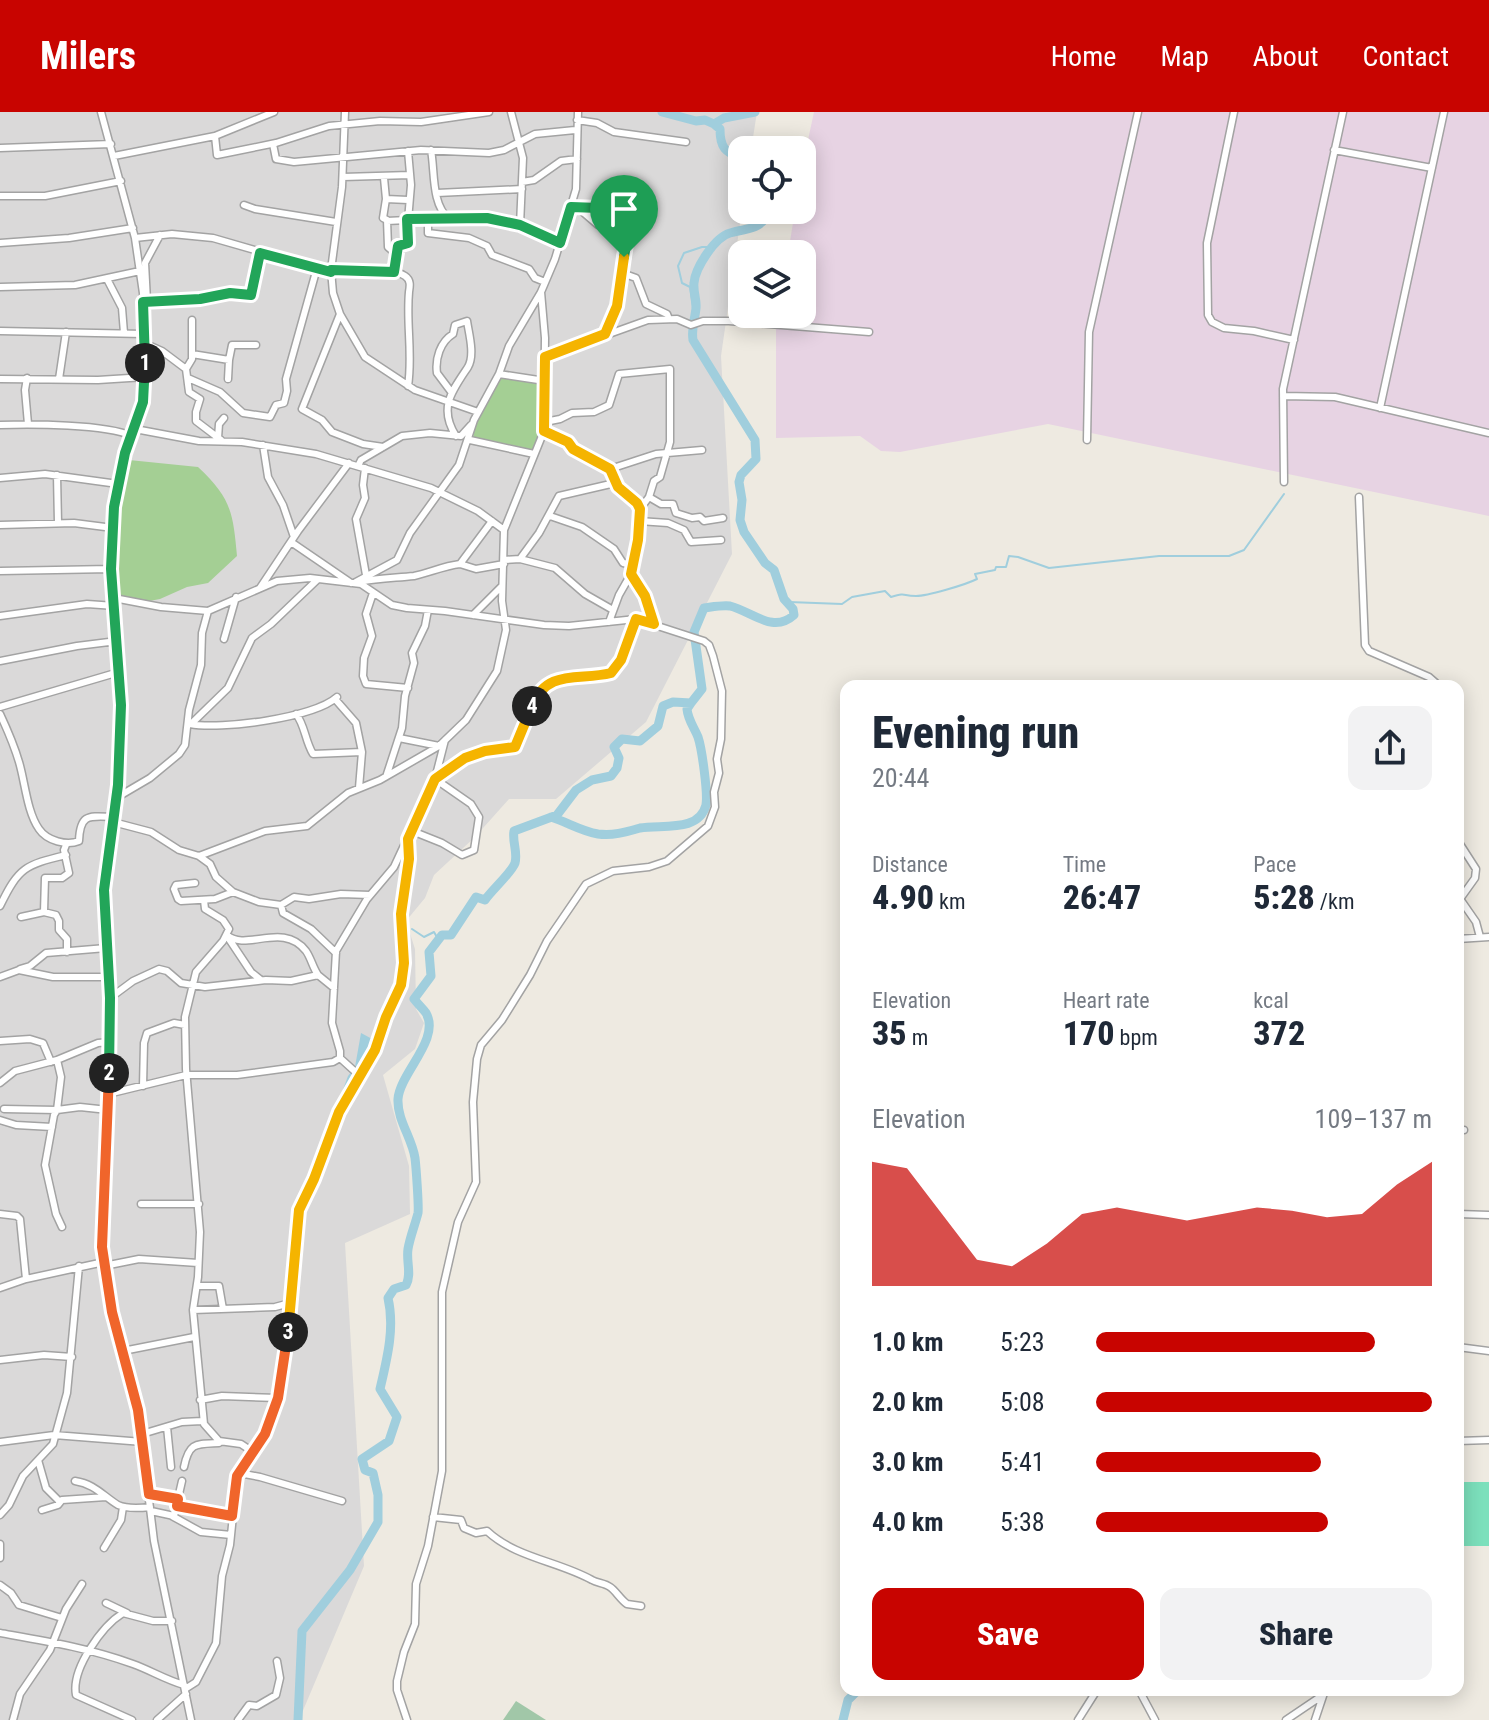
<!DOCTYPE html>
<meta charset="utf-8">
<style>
:root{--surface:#fff;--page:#f2f2f3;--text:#1f2937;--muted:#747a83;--accent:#c80400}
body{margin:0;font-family:"Roboto Condensed",sans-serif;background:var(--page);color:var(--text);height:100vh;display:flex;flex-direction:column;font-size:30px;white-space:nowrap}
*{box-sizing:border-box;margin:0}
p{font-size:26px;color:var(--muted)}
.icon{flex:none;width:44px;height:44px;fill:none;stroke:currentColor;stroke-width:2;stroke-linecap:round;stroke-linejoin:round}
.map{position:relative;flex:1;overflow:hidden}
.side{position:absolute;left:840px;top:568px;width:624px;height:1016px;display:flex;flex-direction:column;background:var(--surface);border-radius:16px;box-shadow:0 4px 20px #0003}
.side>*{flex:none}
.tools{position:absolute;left:728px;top:24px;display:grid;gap:16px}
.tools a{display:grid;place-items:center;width:88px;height:88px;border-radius:16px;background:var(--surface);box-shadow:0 4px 20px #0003;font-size:40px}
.pin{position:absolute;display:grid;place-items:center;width:68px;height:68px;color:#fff;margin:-82px -34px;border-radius:50% 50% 50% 0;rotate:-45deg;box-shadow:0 0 8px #0007}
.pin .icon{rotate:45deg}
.km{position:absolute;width:40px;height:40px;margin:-20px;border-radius:50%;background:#222;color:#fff;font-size:22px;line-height:40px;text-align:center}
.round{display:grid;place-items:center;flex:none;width:84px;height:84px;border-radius:16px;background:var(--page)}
.summary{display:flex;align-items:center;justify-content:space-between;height:136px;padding:0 32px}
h1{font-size:44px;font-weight:800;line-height:60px}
.metrics{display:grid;grid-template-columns:repeat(3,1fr);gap:12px;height:136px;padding:8px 32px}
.metrics div{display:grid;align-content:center}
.metrics b{font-size:34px;font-weight:800}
.metrics small{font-size:22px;font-weight:400}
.metrics p{font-size:22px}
.chart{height:224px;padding:16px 32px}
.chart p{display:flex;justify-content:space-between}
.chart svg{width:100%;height:144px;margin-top:8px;fill:var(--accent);opacity:.7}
.primary-button{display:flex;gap:16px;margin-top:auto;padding:16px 32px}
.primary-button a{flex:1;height:92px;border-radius:16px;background:var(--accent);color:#fff;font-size:32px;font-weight:800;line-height:92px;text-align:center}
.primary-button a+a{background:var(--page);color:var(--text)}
ul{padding:0 32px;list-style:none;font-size:26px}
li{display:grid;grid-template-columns:128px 96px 1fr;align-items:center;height:60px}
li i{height:20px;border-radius:10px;background:var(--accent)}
header{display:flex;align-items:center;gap:48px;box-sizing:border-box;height:112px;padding:0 40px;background:var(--accent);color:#fff}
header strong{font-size:38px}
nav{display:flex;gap:44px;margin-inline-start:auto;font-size:28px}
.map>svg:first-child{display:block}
.residential{fill:#dad9d9}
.industrial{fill:#e7d3e3}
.forest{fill:#a4cf94}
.cemetery{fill:#a1c7a8}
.pitch{fill:#7ce0bc}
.water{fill:#a0cedd}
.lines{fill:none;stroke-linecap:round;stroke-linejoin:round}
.stream{stroke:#a0cedd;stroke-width:2}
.river{stroke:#a0cedd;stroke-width:9}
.minor-casing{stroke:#a3a3a3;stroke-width:9}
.minor{stroke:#fff;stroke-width:6}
.split-1-casing{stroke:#fff;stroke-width:16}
.split-2-casing{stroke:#fff;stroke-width:16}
.split-3-casing{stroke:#fff;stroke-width:16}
.split-4-casing{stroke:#fff;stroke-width:16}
.split-5-casing{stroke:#fff;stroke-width:16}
.split-1{stroke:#22a559;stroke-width:10}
.split-2{stroke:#22a559;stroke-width:10}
.split-3{stroke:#f0652b;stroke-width:10}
.split-4{stroke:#f5b400;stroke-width:10}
.split-5{stroke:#f5b400;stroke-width:10}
</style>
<header>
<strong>Milers</strong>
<nav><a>Home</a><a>Map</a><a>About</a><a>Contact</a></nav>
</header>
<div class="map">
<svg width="1489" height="1608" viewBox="0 0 1489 1608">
<rect width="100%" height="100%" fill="#eeeae1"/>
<path class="residential" d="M0 0H757L751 38H742V98L721 244 732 442 646 610 556 687H509L475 725 434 763 425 786 406 809 415 837 416 897 424 911 415 937 383 963 409 1054 410 1102 345 1131 364 1454 299 1608H0Z"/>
<path class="industrial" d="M814 0H1489V404L1048 312 900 340 881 339 860 324 776 326V213L778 202H802V142H788L795 98H802V56Z"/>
<path class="forest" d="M501 265 541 272 542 314 533 339 473 326 475 314Z
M129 348 198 355C231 386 233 400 237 444L208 471 187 475 160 487 144 490 116 482V400Z"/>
<path class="cemetery" d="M516 1589 546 1608H503Z"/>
<path class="pitch" d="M1458 1370H1489V1434H1458Z"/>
<path class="water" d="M361 921 376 929C370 947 355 970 341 983L348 964 355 955Z"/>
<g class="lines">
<path class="stream" d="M694 204 690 175 682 171 678 154 684 141 702 135H714
M789 490 842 492 852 485 885 479 891 485C908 480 901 484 916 484 927 484 965 473 977 467L975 462 995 458 996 455H1006L1009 444 1018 445 1049 456 1159 444H1229L1244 438 1284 382
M412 817 424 825 434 820 438 827"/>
<path class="river" d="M662 0 696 9 705 8 714 12
M742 47C725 40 720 36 720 17L714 12 724 6 755 0
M551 705C567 710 581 719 598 722 613 724 626 720 640 716 661 712 699 721 706 693 708 681 702 637 698 625 694 615 688 608 687 597L691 591
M298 1608 302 1519 350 1458 378 1410V1383L373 1361 365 1358 362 1347 389 1329 397 1305 380 1277C387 1247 395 1216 388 1186L394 1177 406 1173C412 1162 406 1150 408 1137 410 1125 415 1113 418 1101 419 1095 416 1054 415 1046 412 1026 397 1008 398 987 400 961 441 927 426 901 423 897 418 892 414 887L431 864 429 840 442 823H451L476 785 485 788C491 779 512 760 515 751 518 740 512 730 514 719L557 703 576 678 592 668 611 664 617 656 619 646 614 635 622 627 640 629 658 614 663 594 673 590 691 591 702 577 694 520 704 496C712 495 722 493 730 494 753 500 773 522 794 503L793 497 784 487 774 458 765 451 744 420 740 408 742 388 739 370 741 363 756 347 755 328 693 228C691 216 695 207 696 196 697 188 693 180 694 171 695 156 715 125 730 121 751 115 757 120 772 98
M843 1608 848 1588 858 1578"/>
<defs>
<path id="minor" d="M101 0 135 126 143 181 145 265 143 290 125 341 114 395 111 457 121 593 118 673 104 778 110 922 102 1135 112 1200 138 1298 154 1429 191 1608
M345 0 342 75 331 158 333 181 340 202 365 245 415 278 478 300
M511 0 523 46 520 113
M1234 0 1207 131 1208 203 1212 210 1224 216 1254 219 1294 228
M577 8 597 11 614 20 686 30
M215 24 217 43 276 31 329 14 380 9 421 10 489 0
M273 32 276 47 294 50 421 38 489 41 504 38 535 22 575 18
M0 36 111 32
M431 38C435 59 431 92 449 107L501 108 560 131
M1334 38 1432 56
M114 44 215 24 274 0
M343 65 410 63
M384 66 386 87 383 106 387 108 388 135 396 142
M522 70 534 68 561 49 577 47
M437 81 522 77
M0 84H45L121 69
M386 87 408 88
M244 93 255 97 336 110
M571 95H618L627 97 631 102 617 194 605 222
M577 95 598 113 617 107V102L611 96
M407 107H449
M387 109 407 108
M428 109V121L469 126 487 134 492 143 529 157 535 166 545 170
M135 126 172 122 213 126 331 160
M0 131 69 126 133 116
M331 158C348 160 392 154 405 164 411 168 410 174 409 180 406 212 413 243 408 274
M394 160 398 134 406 132 411 73 408 39
M622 161 636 166 646 192 667 202 669 207
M107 167 122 196 124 221
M0 175 75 173 140 159
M147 189 145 151 160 123
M143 190 200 187 230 181 251 183 260 141
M340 202 302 297 322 308 332 320 363 332 383 335
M0 219 144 222
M144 231 162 239 186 257 189 280 200 287 196 300V309L221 328
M192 242 229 248 228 267
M545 245 648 208 677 207 691 213 703 209H729L869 220
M229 248 232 233H256
M186 257 192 247V208
M499 262 545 269
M27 266 25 278 28 312
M188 266 220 280 243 301 270 305 276 293 284 291 287 279 286 267 317 156
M0 267 98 268 145 265
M59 267 66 220
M452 281 437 261C435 247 440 230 453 222L455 213 467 209C469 222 475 243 468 255 452 279 438 296 456 324
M1283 284 1335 285 1489 321
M1380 296 1444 0
M545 310 560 307 572 301 594 300 609 293 619 262 670 257V330L660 365 654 369 649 385 640 397 638 428 631 462 619 483 609 510
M0 313C32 312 105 312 132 324
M135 317 199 329 242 330 316 342 431 376 478 399 504 418
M544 319 568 330 573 337 610 357 618 375 637 391 640 397
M218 326 219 312 224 306
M470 328 534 342
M1087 328 1089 220 1138 0
M263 333 268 365 283 393 294 425
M358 354 361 348 402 324 430 321 461 324 471 313
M365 356 363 373 365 386 356 407 366 463
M610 357 656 342 702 338
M57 363 58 411
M0 366 45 362 118 372
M1284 370 1283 277 1343 0
M649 385 661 392H673L676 401 692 406 700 405 704 409 723 406
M1359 385 1365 533 1369 539 1429 565 1437 572V574
M550 404 582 415 614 437 623 451 633 453
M639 409 668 411 684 418 691 430 721 428
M0 413 74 411 113 416
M291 430 351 471
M520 447 539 421 559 384 615 371
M504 448 520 447 555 456 585 482 613 498
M460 452 476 457 504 452
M0 459 111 457
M631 462 645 484 654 512
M356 470 397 448 410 421 459 353 474 308 499 262 509 234 541 180 555 147 576 77 578 0
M360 470C378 466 396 466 414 464 429 461 443 454 460 452L492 409
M260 476 298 419 349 351
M373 481 366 502 372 524 364 546 363 564 366 572 408 576
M114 486 161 495 208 499
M473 503 501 475
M0 504 87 492 115 494
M224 527 236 485
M0 549 77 534 117 529
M335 587 356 611 362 640 359 676
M0 595 119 560
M0 602C7 617 14 633 19 650 25 670 27 700 39 717 47 729 67 734 79 729 80 701 89 704 114 705
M296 602C305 613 305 629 313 642L362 640
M190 612C220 618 314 606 337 585
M191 612 228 576 252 526 271 512 317 468
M399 626 439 634
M387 662 402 616 405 584 414 551 412 541 425 514 428 498
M116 686 150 666 179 642 185 633 189 598 201 553 202 521 208 499 277 469 310 466 361 472 392 493 407 496 445 499 544 513 569 514 636 507 704 529 709 533 713 544 722 579 721 627 717 647 719 661 714 680 715 695 708 714 667 749 649 755 613 759 586 772 547 829 530 863 502 908 481 933 477 947 473 990 476 1070 458 1110 442 1180V1359L428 1434 416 1472 415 1512 404 1540 397 1569V1578L407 1608
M113 710 151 720 179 738 199 744 265 719 307 714 348 681 380 668 439 634 466 608 497 559 506 518 502 489 504 418 544 319 545 226 541 180
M412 719 442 731 462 743 474 738 479 705 471 692 435 667 465 646 485 639 515 635C525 618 527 593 540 577 559 556 603 574 618 555 627 542 631 522 636 507
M1458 729 1476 757 1475 766 1460 787
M199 744 210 752 216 765 233 780 259 790 281 793 294 785 309 787 341 782 370 783
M195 771 176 773 174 777 178 787 181 789 215 787 233 780
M1458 784 1476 810 1480 825
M204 788 205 797 223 808 229 817 223 829 196 860 185 905 186 957 200 1120 198 1165 193 1198 204 1312 219 1329 241 1332 253 1340
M281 793 283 801 311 817 336 841
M0 794C19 755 25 753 66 743
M44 800 45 766H62L69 761 64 738 66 733
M21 805 44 800 56 803 59 809V818L67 827V840
M227 823C246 840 283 809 306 839 311 846 313 856 318 863
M229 827 251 860 261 868
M1458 827 1489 825
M20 857 30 854 46 841 106 836
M0 865 19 858 53 865H107
M110 886 133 869 159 857 167 859 181 871 205 875 266 868 291 869 318 863 334 876
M0 929 30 927 43 931 51 950
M340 946 361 965
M0 971 15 959 57 948 98 931 110 930
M143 974 144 931 147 921 174 911 185 913
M108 982 186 963H237L333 950 340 946V939L332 911 336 839 367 787 394 755 435 667 445 628
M4 997 57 998 61 965 57 948
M0 1008 16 1013 52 1015
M1458 1018H1464
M141 1092H199
M0 1102 17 1104 20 1107 26 1167
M1458 1102 1489 1103
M62 1115 56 1102 45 1053 54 1003 57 998 80 995 108 998
M104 1154 139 1147 198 1151
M197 1174H219L223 1197
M0 1176 26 1167 104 1150
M193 1198 275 1195 290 1191
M1458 1235 1489 1239
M123 1239 194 1225
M0 1248 44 1243 72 1245
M200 1288 222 1284 278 1286
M167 1315 171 1355
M142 1322 182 1310 202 1309
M1458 1329 1489 1328
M0 1330 54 1323 143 1330
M38 1348 46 1376 60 1390
M184 1355C189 1330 196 1332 219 1331
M239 1361 260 1365 342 1389
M75 1369C95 1372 103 1384 118 1393 127 1397 141 1396 150 1395
M149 1382 178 1387
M177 1394 232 1404
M42 1398 58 1393 62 1388 106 1385
M151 1399 174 1404 182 1369
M0 1403 9 1393 23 1364 53 1332 67 1281 79 1154
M172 1404 201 1420 231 1423
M433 1405 461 1408 464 1416 476 1421 487 1419C516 1446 558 1449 592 1468 597 1471 605 1471 610 1475 616 1479 620 1487 627 1492L641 1494
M0 1432V1446
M104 1436 121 1408 123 1395
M0 1473 11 1481 19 1493 62 1506
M106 1491 127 1501
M0 1521C45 1529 89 1536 133 1552 150 1558 166 1568 184 1573
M185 1577 196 1570 216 1531 222 1464 230 1433 237 1364 265 1322 278 1286 289 1209 299 1098 314 1067 339 1000 372 943 401 873 404 851 401 802 409 747 408 727
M1139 1578 1155 1608
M13 1608 20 1582 50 1538 66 1497 82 1472
M132 1608 76 1583C71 1557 102 1514 123 1501L153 1509H172
M157 1608 186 1582
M238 1608 249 1593 257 1594 276 1583 280 1566 277 1549
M1078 1608 1097 1578
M1286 1608 1323 1583
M1315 1608 1325 1578"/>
</defs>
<use href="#minor" class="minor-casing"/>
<use href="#minor" class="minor"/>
</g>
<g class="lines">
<defs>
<path id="split-1" d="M145 251 143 190 200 187 230 181 251 183 260 141 331 160V158L394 160 398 134 408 131 407 107 487 106 520 113 560 131 571 95 627 97 631 102 624 145"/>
<path id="split-2" d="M109 961 110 886 104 778 118 673 121 593 111 457 114 395 125 341 143 290 145 251"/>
<path id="split-3" d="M109 961 102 1135 112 1200 138 1298 149 1382 178 1387 177 1394 232 1404 237 1364 265 1322 278 1286 288 1220"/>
<path id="split-4" d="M288 1220 299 1098 314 1067 339 1000 375 938 386 905 401 873 404 851 401 802 409 747 408 727 435 667 465 646 485 639 515 635 532 594"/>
<path id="split-5" d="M532 594C547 556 579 569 611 561L621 548 636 507 654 512 645 484 631 462 638 428 640 397 637 391 618 375 610 357 573 337 568 330 544 319 545 245 605 222 617 194 624 145"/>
</defs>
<use href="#split-1" class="split-1-casing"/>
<use href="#split-2" class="split-2-casing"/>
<use href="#split-3" class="split-3-casing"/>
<use href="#split-4" class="split-4-casing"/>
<use href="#split-5" class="split-5-casing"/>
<use href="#split-1" class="split-1"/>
<use href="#split-2" class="split-2"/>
<use href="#split-3" class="split-3"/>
<use href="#split-4" class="split-4"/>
<use href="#split-5" class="split-5"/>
</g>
</svg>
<div class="tools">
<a><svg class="icon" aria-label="locate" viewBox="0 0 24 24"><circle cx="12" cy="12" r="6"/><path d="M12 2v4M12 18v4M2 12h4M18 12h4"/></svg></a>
<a><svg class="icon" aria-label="layers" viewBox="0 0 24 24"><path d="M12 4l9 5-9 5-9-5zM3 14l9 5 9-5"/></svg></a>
</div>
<div class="pin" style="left:624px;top:145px;background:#1e9e55"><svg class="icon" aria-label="arrive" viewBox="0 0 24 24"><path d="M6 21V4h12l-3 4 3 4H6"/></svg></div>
<b class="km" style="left:145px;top:251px">1</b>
<b class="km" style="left:109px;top:961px">2</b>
<b class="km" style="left:288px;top:1220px">3</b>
<b class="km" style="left:532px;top:594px">4</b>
<section class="side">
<div class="summary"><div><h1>Evening run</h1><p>20:44</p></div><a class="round"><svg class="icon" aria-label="share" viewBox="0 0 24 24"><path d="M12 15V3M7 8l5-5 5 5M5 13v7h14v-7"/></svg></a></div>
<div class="metrics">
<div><p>Distance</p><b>4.90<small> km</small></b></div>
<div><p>Time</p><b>26:47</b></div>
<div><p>Pace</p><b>5:28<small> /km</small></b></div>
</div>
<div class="metrics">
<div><p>Elevation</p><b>35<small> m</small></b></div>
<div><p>Heart rate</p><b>170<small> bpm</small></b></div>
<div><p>kcal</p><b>372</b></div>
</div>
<div class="chart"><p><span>Elevation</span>109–137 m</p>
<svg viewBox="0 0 160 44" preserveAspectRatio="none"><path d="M0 44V6L10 8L20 22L30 36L40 38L50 31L60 22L70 20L80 22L90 24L100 22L110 20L120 21L130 23L140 22L150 13L160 6V44z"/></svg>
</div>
<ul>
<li><b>1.0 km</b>5:23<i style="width:83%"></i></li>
<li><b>2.0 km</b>5:08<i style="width:100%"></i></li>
<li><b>3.0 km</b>5:41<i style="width:67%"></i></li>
<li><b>4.0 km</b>5:38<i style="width:69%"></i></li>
</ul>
<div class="primary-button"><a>Save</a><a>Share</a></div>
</section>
</div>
